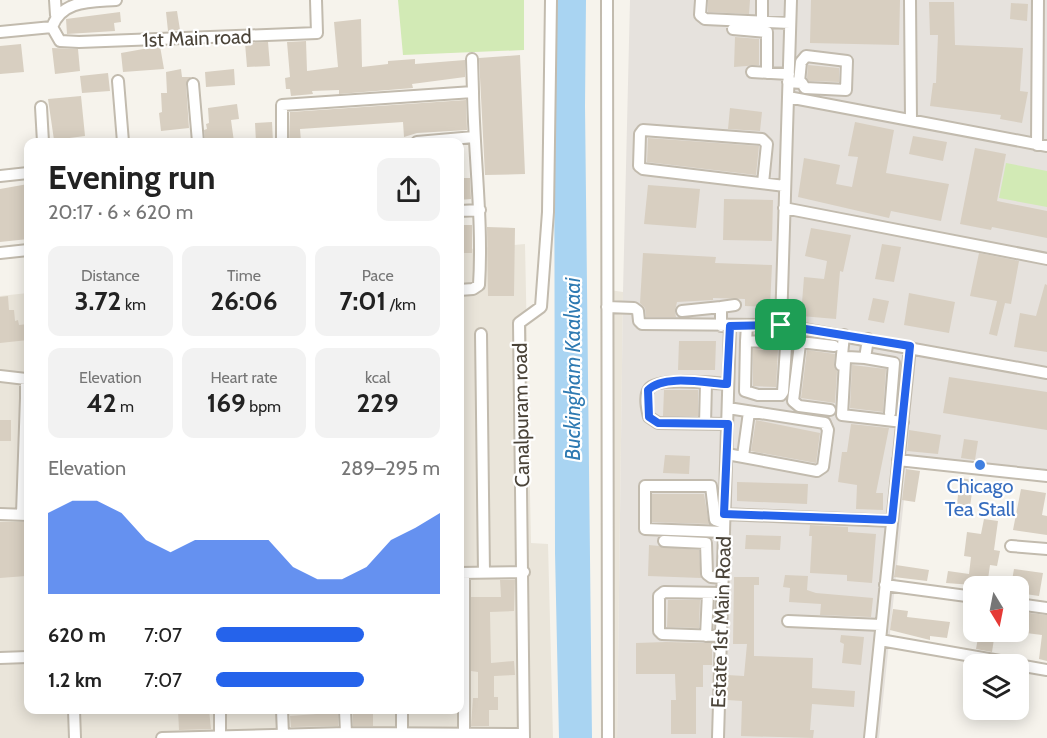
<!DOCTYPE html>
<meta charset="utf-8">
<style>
:root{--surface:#fff;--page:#f2f2f2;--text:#222;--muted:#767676;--accent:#2563eb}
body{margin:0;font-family:Cabin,sans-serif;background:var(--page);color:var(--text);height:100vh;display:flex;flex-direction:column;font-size:22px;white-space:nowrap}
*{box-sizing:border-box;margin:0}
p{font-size:20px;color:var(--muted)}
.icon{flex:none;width:33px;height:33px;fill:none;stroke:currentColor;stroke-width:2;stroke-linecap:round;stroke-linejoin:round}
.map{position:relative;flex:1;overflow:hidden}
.panel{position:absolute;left:24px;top:138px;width:440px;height:576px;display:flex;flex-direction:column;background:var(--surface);border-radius:12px;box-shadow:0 3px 15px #0003}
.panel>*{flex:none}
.needle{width:39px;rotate:170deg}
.fabs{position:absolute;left:963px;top:576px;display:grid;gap:12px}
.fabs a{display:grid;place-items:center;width:66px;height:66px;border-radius:12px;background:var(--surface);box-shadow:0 3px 15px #0003;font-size:30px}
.pin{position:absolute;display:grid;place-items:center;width:51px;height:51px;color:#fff;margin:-26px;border-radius:12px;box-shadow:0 3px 9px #0006}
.round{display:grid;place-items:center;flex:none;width:63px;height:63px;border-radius:12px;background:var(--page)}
.overview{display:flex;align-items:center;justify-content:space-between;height:102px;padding:0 24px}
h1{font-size:33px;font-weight:800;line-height:45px}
.stats{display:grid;grid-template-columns:repeat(3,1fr);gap:9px;height:102px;padding:6px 24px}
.stats div{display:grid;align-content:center;border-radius:12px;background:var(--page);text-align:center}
.stats b{font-size:26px;font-weight:800}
.stats small{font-size:16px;font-weight:400}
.stats p{font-size:16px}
.chart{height:168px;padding:12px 24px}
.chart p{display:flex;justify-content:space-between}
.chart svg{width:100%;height:108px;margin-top:6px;fill:var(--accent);opacity:.7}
ul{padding:0 24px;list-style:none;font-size:20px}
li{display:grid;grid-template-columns:96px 72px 1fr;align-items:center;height:45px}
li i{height:15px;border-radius:8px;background:var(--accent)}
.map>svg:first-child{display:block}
.residential{fill:#eae5da}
.industrial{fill:#e6e2dd}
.green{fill:#d2eab5}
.water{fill:#a9d4f2}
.building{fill:#d8cfc1}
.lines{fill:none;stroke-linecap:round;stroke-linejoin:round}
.minor-casing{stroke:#c2bbae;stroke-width:14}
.minor{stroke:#fff;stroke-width:10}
.route-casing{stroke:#fff;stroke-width:12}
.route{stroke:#2563eb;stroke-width:8}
.shop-dot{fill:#3f7fe0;stroke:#fff;stroke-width:2}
.labels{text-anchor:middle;stroke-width:4.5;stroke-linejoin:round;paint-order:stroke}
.street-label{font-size:20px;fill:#4b4439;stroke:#fff}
.shop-label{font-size:20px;fill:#366cbe;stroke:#fff}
.water-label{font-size:21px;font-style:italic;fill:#2e7ab2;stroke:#fff}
</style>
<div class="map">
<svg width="1047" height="738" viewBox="0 0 1047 738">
<rect width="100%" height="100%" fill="#f6f3ec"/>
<path class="residential" d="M525 244 531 543 548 544 553 738H0V296L28 293V710H459V250Z
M603 289 623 292 617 738H601Z"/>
<path class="industrial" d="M630 0H1047V481L908 461 879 738H617L623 292Z"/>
<path class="green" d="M398 0H524V50L403 55Z
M1006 163 1047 171V207L999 198Z"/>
<path class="water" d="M554 0H586L585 106 592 738H559L555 553Z"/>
<path class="building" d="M708 0H750L749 14 708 12Z
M811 0H900L899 45 810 43Z
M929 2H954L955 45 1023 48 1020 91 1028 92 1022 123 1000 119 1001 115 930 106 933 83H936L938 35H930Z
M1011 3 1028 4 1027 21 1010 19Z
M177 11 180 30 168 31 166 12Z
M120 12 121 22 114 23 115 31 67 34 66 19Z
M361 19 362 67 388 64V61L415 59V64L465 60V77L412 84 413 88 339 94V90L312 91 313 94 291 96 290 89H286L285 78 290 77 287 42 306 41 307 71 338 67 334 22Z
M735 37 759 39V65L734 67Z
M268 42 270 66 247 67 245 43Z
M21 44 24 72 0 74V46Z
M160 46 164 69 123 72 121 53Z
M52 48 78 49 80 71 55 74Z
M520 55 525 174 485 175 479 58Z
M808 65 839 68V82L809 81 807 78Z
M181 69 182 77H191L186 84 189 128 161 131 159 113 162 112 161 93H167L166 72Z
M234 69 235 85 206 87 205 72Z
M108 73 110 91 82 93 80 76Z
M81 96 85 136 54 140 48 99Z
M466 100 467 130 417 133 404 137 403 122 300 129 301 142H289L290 112Z
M237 104 239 119 231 120 234 142H205L204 130 207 129 206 124 209 123 208 108Z
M730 108 762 112 760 131 728 129Z
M272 122 273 142H256L255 123Z
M855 122 894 130 886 173 949 184 941 221 891 211 889 218 798 197 804 158 840 165 836 184 852 187 858 157 848 156Z
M913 136 947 142 943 161 909 154Z
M648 138 759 146 756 175 647 162Z
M975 148 1006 154 997 201 1047 211V238L992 227 991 230 960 224Z
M459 178H470L471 199 459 200Z
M28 184V239L0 242V189Z
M648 185 700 189 696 228 644 224Z
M724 199 773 200 772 241 723 240Z
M459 225H472V253H459Z
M487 227 515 228 514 296H488Z
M811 228 851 235 843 272 840 271 836 319 801 316 804 277 824 279 827 261 805 256Z
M882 244 901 247 894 282 875 279Z
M643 253 716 257 715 263 772 265 770 307 745 306V299L713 298V300L677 302 675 311 676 317H646L645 308 640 303Z
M979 253 1019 261 1011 304 1005 303 997 336 989 334 997 301 970 296Z
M1045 284 1047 285V352L1014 347 1020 313 1036 316Z
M909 293 955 302 949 333 904 325Z
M8 296 9 310H14L15 321 18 320 19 325 28 324V340L0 343V297Z
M873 298 889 301 884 323 868 320Z
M679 341H716L715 370H678Z
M753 349 778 350 776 387 753 386Z
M807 350 835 354 834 365 837 371 835 403 801 398Z
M852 365 886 369 883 412 850 408Z
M949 377 1047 392V430L943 413Z
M664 390H698V416H663Z
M0 420H11V441H0Z
M756 420 820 433 816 463 751 451Z
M851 424 889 428 876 493H883V510L856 509 857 485 838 482 842 452H847Z
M909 430 941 435 938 454 907 451Z
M964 439 978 441 975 460 961 458Z
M665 455 690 456 689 474 663 473Z
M906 469 920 471 915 502 902 500Z
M960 478 974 480 970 506 957 504Z
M737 482 808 484 807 504 737 501Z
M1021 489 1046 493 1042 515 1047 516V535L1013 530Z
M652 494H704L709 524 652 522Z
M984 519 998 521 994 550 1000 551 997 566 990 565 987 586 946 583 948 571 969 574 971 557 964 556 967 532 981 534Z
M0 522H25L26 576 0 578Z
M810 525 848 527V532L876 534 872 583 847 581V575L810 573 812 536H809Z
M746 535 781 536 780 550 745 549Z
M649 545 699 550 701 578 648 576Z
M896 565 929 570 927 581 894 577Z
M1014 569 1043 573 1039 596 1018 593V586H1011Z
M785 575 808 576 807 590 816 593 873 598 871 617 820 615 821 604 789 602 790 588 783 587Z
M734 577H759V585H754V656L813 658 812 688 855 691 854 707 812 704 810 730H814L813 738 741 736 742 701 727 700V675L744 676 747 644H733Z
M500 580H515L514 611 490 612 491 663 514 661 515 675 494 676V697H498V710H489V726H471L473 698H478V672L471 671V597H501Z
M668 600H700L699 628 667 627Z
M893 609 908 611 907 617 950 622 947 638 930 636V640L890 630Z
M1021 612 1047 615V661L1039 659 1042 635 1018 632Z
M979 632H995L992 652 976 649Z
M841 635 864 637 861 665 842 663 844 644 840 642Z
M666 642 712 643V665H703V687H696V734H671V700H676L675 674H636V643Z
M178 710H209L211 729 179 730Z
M353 713 373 714V726H353Z
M317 714H338V726L291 727 290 716Z"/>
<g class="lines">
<defs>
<path id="minor" d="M55 0 56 15
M607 0 608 738
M701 0 700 15 705 19 790 23
M910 0 911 120
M762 22V0
M52 27 60 41 79 42 317 33 316 0
M733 29 767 32V73
M0 32 52 27C62 0 90 2 116 0
M472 59 473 92
M752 72 789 74
M118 81 123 142
M788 82 802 83 805 88 846 90 847 61 806 56 801 62 799 82
M193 84 198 142
M788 97 1047 146
M41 107 43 142
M282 142V105L473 92C474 156 483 220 479 285L473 289 459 290
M417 142 474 137
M1037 145 1038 0
M0 176 28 173
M763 183 767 144 762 139 643 130 640 134 639 166 643 169 785 186
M784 208 1047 259
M459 211 480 210
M0 253 28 250
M607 307 634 308 638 311 639 321 642 324 781 325 1047 373
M721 307 735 305
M682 311 721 307V326
M781 325 791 0
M802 328 793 401 799 406 830 410
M481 334 484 573
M868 339 865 358 894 363 890 413
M746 341 745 391 758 395H781L783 392 786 347 783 343 746 341 747 325
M800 342 834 346
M865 358 847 357 845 361 842 415 903 422
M841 365 844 335
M0 376 26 379V398
M727 384C713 383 656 377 649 389 644 396 647 409 649 417L658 423 727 424
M705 424 706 383
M727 454 817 471 823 467 828 430 825 423 728 408
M743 456 749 412
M898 460 1047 476
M0 514 28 515
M22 514 26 398H28
M724 514 892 521
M724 532 645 529V486H711L715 520 724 523
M664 541 706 543 707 574 711 577 722 578
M1011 546 1047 549
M459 573 524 572
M885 585 974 597
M1018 604 1047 608
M788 621 881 625
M706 636 708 593
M720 636 662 634 659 631V596L664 592 721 593
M880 640 1018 664
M0 658 28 657
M1018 665 1047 670
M74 710 75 738
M282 710 283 735
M345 710 346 733
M402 733V710
M220 736V710
M162 738 346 733 524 734
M464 738V573
M524 738 519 323 541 307 548 212 551 0
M718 738 730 326
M870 738 910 347"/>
</defs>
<use href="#minor" class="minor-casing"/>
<use href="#minor" class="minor"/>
</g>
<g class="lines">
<defs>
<path id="route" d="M781 325 910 346 892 520 724 514 728 424 658 423 649 417 648 390C664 374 706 383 727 384L730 326Z"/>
</defs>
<use href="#route" class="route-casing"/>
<use href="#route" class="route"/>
</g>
<circle class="shop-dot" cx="980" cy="465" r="6"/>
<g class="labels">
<g class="street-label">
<text transform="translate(197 38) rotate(-2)" y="7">1st Main road</text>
<text transform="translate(521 415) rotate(-91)" y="7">Canalpuram road</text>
<text transform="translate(721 622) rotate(-88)" y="7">Estate 1st Main Road</text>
</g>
<g class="shop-label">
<text x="980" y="493">Chicago<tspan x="980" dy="23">Tea Stall</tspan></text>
</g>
<g class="water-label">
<text transform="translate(573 369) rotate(-90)" y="7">Buckingham Kaalvaai</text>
</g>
</g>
</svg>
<div class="fabs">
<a><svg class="needle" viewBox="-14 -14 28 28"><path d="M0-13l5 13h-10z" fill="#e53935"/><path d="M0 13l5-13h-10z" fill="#767676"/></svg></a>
<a><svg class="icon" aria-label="layers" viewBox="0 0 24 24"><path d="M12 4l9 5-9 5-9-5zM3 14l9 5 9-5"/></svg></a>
</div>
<div class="pin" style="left:781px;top:325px;background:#1e9e55"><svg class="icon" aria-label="arrive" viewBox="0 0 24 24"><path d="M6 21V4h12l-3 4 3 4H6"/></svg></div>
<section class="panel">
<div class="overview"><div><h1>Evening run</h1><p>20:17 · 6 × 620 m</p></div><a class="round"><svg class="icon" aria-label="share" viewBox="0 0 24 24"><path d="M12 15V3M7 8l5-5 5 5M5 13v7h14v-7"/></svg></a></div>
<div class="stats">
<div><p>Distance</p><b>3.72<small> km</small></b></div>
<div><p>Time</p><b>26:06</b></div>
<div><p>Pace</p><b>7:01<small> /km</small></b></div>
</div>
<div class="stats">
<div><p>Elevation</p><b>42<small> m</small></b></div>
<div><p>Heart rate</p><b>169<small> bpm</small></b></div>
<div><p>kcal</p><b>229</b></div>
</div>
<div class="chart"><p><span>Elevation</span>289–295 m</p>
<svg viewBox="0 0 160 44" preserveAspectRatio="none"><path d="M0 44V11L10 6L20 6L30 11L40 22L50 27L60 22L70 22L80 22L90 22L100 33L110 38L120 38L130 33L140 22L150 17L160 11V44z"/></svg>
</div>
<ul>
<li><b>620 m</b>7:07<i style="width:66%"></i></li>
<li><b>1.2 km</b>7:07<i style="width:66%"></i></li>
</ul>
</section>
</div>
